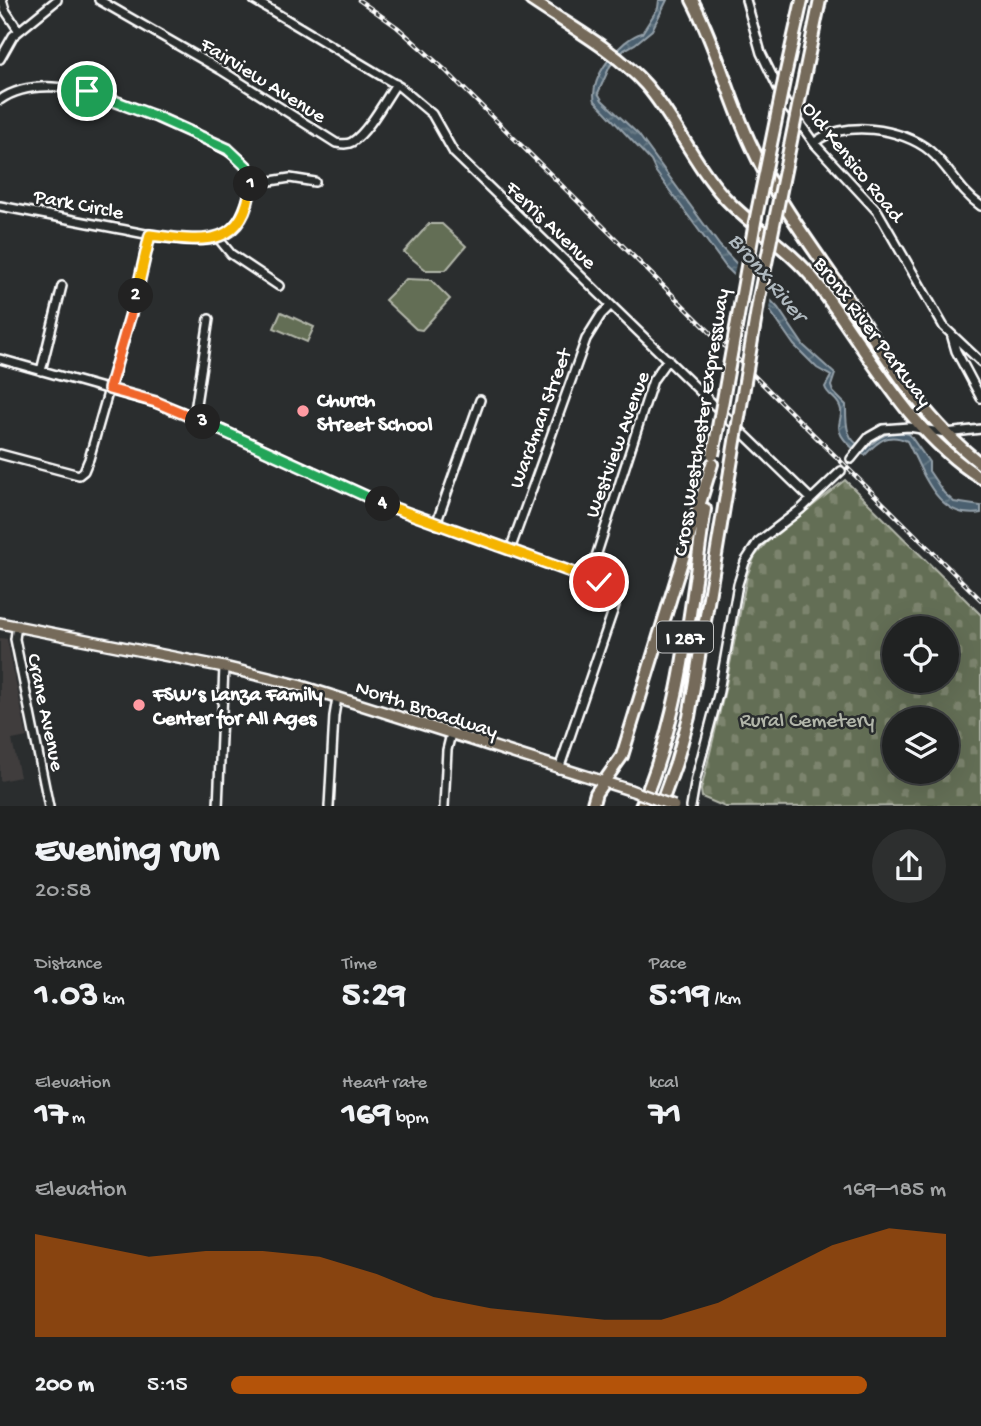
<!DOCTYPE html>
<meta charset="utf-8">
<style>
:root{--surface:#202222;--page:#2d2f2f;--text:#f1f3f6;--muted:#a2a4a5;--line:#3d3f40;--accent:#b45309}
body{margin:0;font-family:"Gochi Hand",sans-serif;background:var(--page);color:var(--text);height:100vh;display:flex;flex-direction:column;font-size:26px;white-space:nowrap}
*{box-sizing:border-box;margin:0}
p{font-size:23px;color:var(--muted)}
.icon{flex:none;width:38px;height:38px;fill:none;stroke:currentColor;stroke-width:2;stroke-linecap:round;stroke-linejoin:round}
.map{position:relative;height:806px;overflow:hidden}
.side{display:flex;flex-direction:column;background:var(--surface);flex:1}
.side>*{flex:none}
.buttons{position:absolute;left:882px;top:616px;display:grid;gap:14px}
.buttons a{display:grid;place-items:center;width:77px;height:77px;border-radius:50%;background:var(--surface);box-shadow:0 7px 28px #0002,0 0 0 2px var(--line);font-size:35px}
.pin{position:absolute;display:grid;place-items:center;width:60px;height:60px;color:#fff;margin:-30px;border:4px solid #fff;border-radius:50%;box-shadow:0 2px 7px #0007}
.km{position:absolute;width:35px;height:35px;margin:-18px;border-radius:50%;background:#222;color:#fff;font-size:19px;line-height:35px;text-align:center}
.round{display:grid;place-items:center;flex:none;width:74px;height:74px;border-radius:37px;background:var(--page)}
.overview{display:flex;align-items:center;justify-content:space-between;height:119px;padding:0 35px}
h1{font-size:38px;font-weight:800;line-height:52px}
.figures{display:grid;grid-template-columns:repeat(3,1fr);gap:10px;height:119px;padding:7px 35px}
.figures div{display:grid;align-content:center}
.figures b{font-size:35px;font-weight:800}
.figures small{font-size:19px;font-weight:400}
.figures p{font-size:19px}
.chart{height:196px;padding:14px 35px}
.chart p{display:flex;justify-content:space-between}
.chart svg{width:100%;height:126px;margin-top:7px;fill:var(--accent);opacity:.7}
ul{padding:0 35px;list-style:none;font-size:23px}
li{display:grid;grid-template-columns:112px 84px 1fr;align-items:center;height:52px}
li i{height:18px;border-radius:9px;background:var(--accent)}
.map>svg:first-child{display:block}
.built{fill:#403d3e}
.cemetery{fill:url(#cemetery-stones);stroke:#b2b6aa;stroke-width:2;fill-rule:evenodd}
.pitch{fill:#646e54;stroke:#b2b6aa;stroke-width:2}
.water{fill:url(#water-waves);stroke:#94a0a9;stroke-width:2}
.pier{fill:#2a2d2e}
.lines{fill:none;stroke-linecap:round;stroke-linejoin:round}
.minor-casing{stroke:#fff;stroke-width:12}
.major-casing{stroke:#fff;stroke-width:14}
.highway-casing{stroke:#fff;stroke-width:16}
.minor{stroke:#2a2d2e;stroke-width:7}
.major{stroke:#746a5a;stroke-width:9}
.highway{stroke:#746a5a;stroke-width:10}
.rail-casing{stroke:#fff;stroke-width:4.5}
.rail{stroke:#2a2d2e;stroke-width:2;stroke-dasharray:5;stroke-linecap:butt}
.major-bridge-casing{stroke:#fff;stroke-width:14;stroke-linecap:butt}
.highway-bridge-casing{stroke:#fff;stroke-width:16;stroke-linecap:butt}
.major-bridge{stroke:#746a5a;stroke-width:9}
.highway-bridge{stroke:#746a5a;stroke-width:10}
.split-1-casing{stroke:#fff;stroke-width:14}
.split-2-casing{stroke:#fff;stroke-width:14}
.split-3-casing{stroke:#fff;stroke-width:14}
.split-4-casing{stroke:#fff;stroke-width:14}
.split-5-casing{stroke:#fff;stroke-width:14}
.split-1{stroke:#22a559;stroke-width:9}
.split-2{stroke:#f5b400;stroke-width:9}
.split-3{stroke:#f0652b;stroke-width:9}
.split-4{stroke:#22a559;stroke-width:9}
.split-5{stroke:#f5b400;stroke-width:9}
.poi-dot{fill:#ff9aa2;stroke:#2a2d2e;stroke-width:2.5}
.labels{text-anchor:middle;stroke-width:5;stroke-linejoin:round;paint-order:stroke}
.shield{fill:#2a2d2e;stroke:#bfc0c0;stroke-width:2}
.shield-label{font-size:19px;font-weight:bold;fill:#fff}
.street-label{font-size:21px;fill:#fff;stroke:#2a2d2e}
.poi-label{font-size:21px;font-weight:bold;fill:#fff;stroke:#2a2d2e;text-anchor:start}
.park-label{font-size:21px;fill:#b2b6aa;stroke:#2a2d2e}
.water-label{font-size:23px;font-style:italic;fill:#aeb8be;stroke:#2a2d2e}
</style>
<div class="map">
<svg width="981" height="807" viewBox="0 0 981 807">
<defs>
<pattern id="cemetery-stones" width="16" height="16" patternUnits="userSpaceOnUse" patternTransform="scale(1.75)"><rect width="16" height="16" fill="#646e54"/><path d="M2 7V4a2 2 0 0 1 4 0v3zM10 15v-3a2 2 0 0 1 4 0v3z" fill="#7b846e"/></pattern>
<pattern id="water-waves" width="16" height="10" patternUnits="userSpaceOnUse" patternTransform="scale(1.75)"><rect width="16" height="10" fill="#4c616f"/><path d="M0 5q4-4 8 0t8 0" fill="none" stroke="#677985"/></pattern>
</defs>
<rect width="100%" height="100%" fill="#2a2d2e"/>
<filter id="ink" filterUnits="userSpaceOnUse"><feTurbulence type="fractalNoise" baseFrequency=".0143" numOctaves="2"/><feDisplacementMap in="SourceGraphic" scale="14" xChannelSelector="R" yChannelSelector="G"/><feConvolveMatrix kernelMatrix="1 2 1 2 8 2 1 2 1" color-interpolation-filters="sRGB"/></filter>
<g filter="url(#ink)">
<path class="built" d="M0 638 7 639 27 737 12 740 20 777 0 781Z"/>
<path class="cemetery" d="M845 480 981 615V806L725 807 702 797 701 790 725 690 747 576 755 556 766 543ZM894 628H947V681H894ZM894 719H947V772H894Z"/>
<path class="pitch" d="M429 224H442L466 246 446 270H426L404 252Z
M406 279 431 280 450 299 422 330 416 329 385 300Z
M281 312 314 327 307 342 274 328Z"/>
<path class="water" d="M659 0H667L652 30 635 44 624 50 610 66 598 93 602 100 638 134 720 246 778 308 804 346 835 374 831 386 833 392 846 405C846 424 845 440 865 449 879 437 890 429 909 434L929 462V471L944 493 954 502 981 506V513C937 521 923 471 907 441 888 432 878 441 865 455 855 452 839 438 839 427 839 421 842 415 841 410 839 398 828 397 825 387L831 376 817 368 794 345 768 308 726 267 656 172 651 161 595 101C588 79 621 38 642 33L658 8Z"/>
<path class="pier" d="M737 259 772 296 769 315 733 279Z"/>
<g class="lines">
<defs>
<path id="minor" d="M2 0 5 10 19 31
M99 0 221 70 336 143C342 144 347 145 352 142 368 132 385 100 396 84
M254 0 400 87 432 114 454 153 811 499
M746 0 761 53 786 104 814 143 878 212 944 327 981 362
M0 59 13 36 57 0
M0 100C29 79 75 87 107 97 135 109 236 146 248 168 255 182 249 196 244 209 237 227 223 239 205 240 177 242 147 234 120 229 80 221 40 214 0 206
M814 143C842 119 903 128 930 151 949 167 959 191 981 206
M251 184 290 178 315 182
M218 238 231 254 279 286
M952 337 956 351 981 398
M0 359 156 403 182 412 386 505 604 584 613 595 615 605 559 769
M41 371 62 286
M194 417 209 319
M0 454 75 474 79 475 84 471 89 459 134 302 150 235
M851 459 869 437 883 429 909 427 946 433 981 429
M436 524 480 400
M510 550 586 339 601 315 611 305
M589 578 653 380 668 359
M17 625 15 639 49 807
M218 807 224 667
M329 807 334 716 337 698
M444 807 447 750 451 734
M691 807 696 778 719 691 738 584 745 562 758 542 801 509 841 471"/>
<path id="major" d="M0 623 224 667 298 685 630 790"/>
<path id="highway" d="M531 0C569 26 615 50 646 85 676 120 694 164 725 198 753 228 789 248 815 281 867 348 907 432 981 478
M692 0C717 47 729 99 752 147 775 197 808 241 839 286 881 349 920 417 981 464
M785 76 802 0
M801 92 820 0
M592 807 596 793 622 756 712 464
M641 807C682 714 690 608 705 509
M660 807 676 763 689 717 730 471"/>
</defs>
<use href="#minor" class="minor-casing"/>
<use href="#major" class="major-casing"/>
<use href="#highway" class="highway-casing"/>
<use href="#minor" class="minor"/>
<use href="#major" class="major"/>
<use href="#highway" class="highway"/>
<defs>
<path id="rail" d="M359 0 397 27 445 70 981 600"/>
</defs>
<use href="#rail" class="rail-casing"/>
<use href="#rail" class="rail"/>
<defs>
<path id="major-bridge" d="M630 790 674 806"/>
<path id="highway-bridge" d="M713 455 755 222 785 76
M730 471 759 298 801 92"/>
</defs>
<use href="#major-bridge" class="major-bridge-casing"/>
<use href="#highway-bridge" class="highway-bridge-casing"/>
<use href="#major-bridge" class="major-bridge"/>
<use href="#highway-bridge" class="highway-bridge"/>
</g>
</g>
<g class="lines" filter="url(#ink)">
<defs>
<path id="split-1" d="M87 91 157 117 228 149 247 167 251 179V184"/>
<path id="split-2" d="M136 296 150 235C200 241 244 251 251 184"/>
<path id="split-3" d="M136 296 109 389 156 402 203 422"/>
<path id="split-4" d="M203 422 383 504"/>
<path id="split-5" d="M383 504 599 582"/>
</defs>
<use href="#split-1" class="split-1-casing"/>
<use href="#split-2" class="split-2-casing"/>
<use href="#split-3" class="split-3-casing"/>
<use href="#split-4" class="split-4-casing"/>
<use href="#split-5" class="split-5-casing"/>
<use href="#split-1" class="split-1"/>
<use href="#split-2" class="split-2"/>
<use href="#split-3" class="split-3"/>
<use href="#split-4" class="split-4"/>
<use href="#split-5" class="split-5"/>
</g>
<g class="poi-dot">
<circle cx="303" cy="411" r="7"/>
<circle cx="139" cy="705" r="7"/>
</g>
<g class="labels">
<rect class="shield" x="657" y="621.5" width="56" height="31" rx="5"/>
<g class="shield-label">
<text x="685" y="644">I 287</text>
</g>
<g class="street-label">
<text transform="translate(264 79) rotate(32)" y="7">Fairview Avenue</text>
<text transform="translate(854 161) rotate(51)" y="7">Old Kensico Road</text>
<text transform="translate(79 203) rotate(11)" y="7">Park Circle</text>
<text transform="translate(552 224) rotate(44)" y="7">Ferris Avenue</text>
<text transform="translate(874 331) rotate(53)" y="7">Bronx River Parkway</text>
<text transform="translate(539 418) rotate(-70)" y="7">Wardman Street</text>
<text transform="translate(700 422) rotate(-81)" y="7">Cross Westchester Expressway</text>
<text transform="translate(616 444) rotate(-70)" y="7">Westview Avenue</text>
<text transform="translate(427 708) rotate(18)" y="7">North Broadway</text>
<text transform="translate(47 712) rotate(78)" y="7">Crane Avenue</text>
</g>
<g class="poi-label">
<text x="317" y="406">Church<tspan x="317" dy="24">Street School</tspan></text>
<text x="153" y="700">FSW’s Lanza Family<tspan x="153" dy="24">Center for All Ages</tspan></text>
</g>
<g class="park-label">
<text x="807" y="726">Rural Cemetery</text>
</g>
<g class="water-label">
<text transform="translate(769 276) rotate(50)" y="8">Bronx River</text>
</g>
</g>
</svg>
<div class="buttons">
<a><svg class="icon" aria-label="locate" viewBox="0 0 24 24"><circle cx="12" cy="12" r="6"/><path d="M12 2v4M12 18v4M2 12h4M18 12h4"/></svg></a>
<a><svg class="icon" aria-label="layers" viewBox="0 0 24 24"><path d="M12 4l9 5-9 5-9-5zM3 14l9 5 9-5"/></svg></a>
</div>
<div class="pin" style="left:87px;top:91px;background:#1e9e55"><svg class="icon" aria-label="arrive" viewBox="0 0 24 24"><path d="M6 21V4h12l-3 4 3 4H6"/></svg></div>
<div class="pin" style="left:599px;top:582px;background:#d93025"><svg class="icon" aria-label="check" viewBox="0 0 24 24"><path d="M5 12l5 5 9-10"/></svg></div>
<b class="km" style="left:251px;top:184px">1</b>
<b class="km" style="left:136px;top:296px">2</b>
<b class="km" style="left:203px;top:422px">3</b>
<b class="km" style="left:383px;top:504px">4</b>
</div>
<section class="side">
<div class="overview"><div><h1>Evening run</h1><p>20:58</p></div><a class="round"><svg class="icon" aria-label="share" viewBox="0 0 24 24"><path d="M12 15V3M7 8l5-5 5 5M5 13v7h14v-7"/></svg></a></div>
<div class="figures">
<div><p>Distance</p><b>1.03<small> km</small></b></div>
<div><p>Time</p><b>5:29</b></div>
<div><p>Pace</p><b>5:19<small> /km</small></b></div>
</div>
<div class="figures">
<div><p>Elevation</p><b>17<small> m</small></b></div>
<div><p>Heart rate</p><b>169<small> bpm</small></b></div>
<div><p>kcal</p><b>71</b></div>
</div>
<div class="chart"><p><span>Elevation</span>169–185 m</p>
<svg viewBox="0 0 160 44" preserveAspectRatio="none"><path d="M0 44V8L10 12L20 16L30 14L40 14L50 16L60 22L70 30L80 34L90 36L100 38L110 38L120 32L130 22L140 12L150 6L160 8V44z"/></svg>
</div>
<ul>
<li><b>200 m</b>5:15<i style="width:89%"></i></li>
</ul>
</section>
